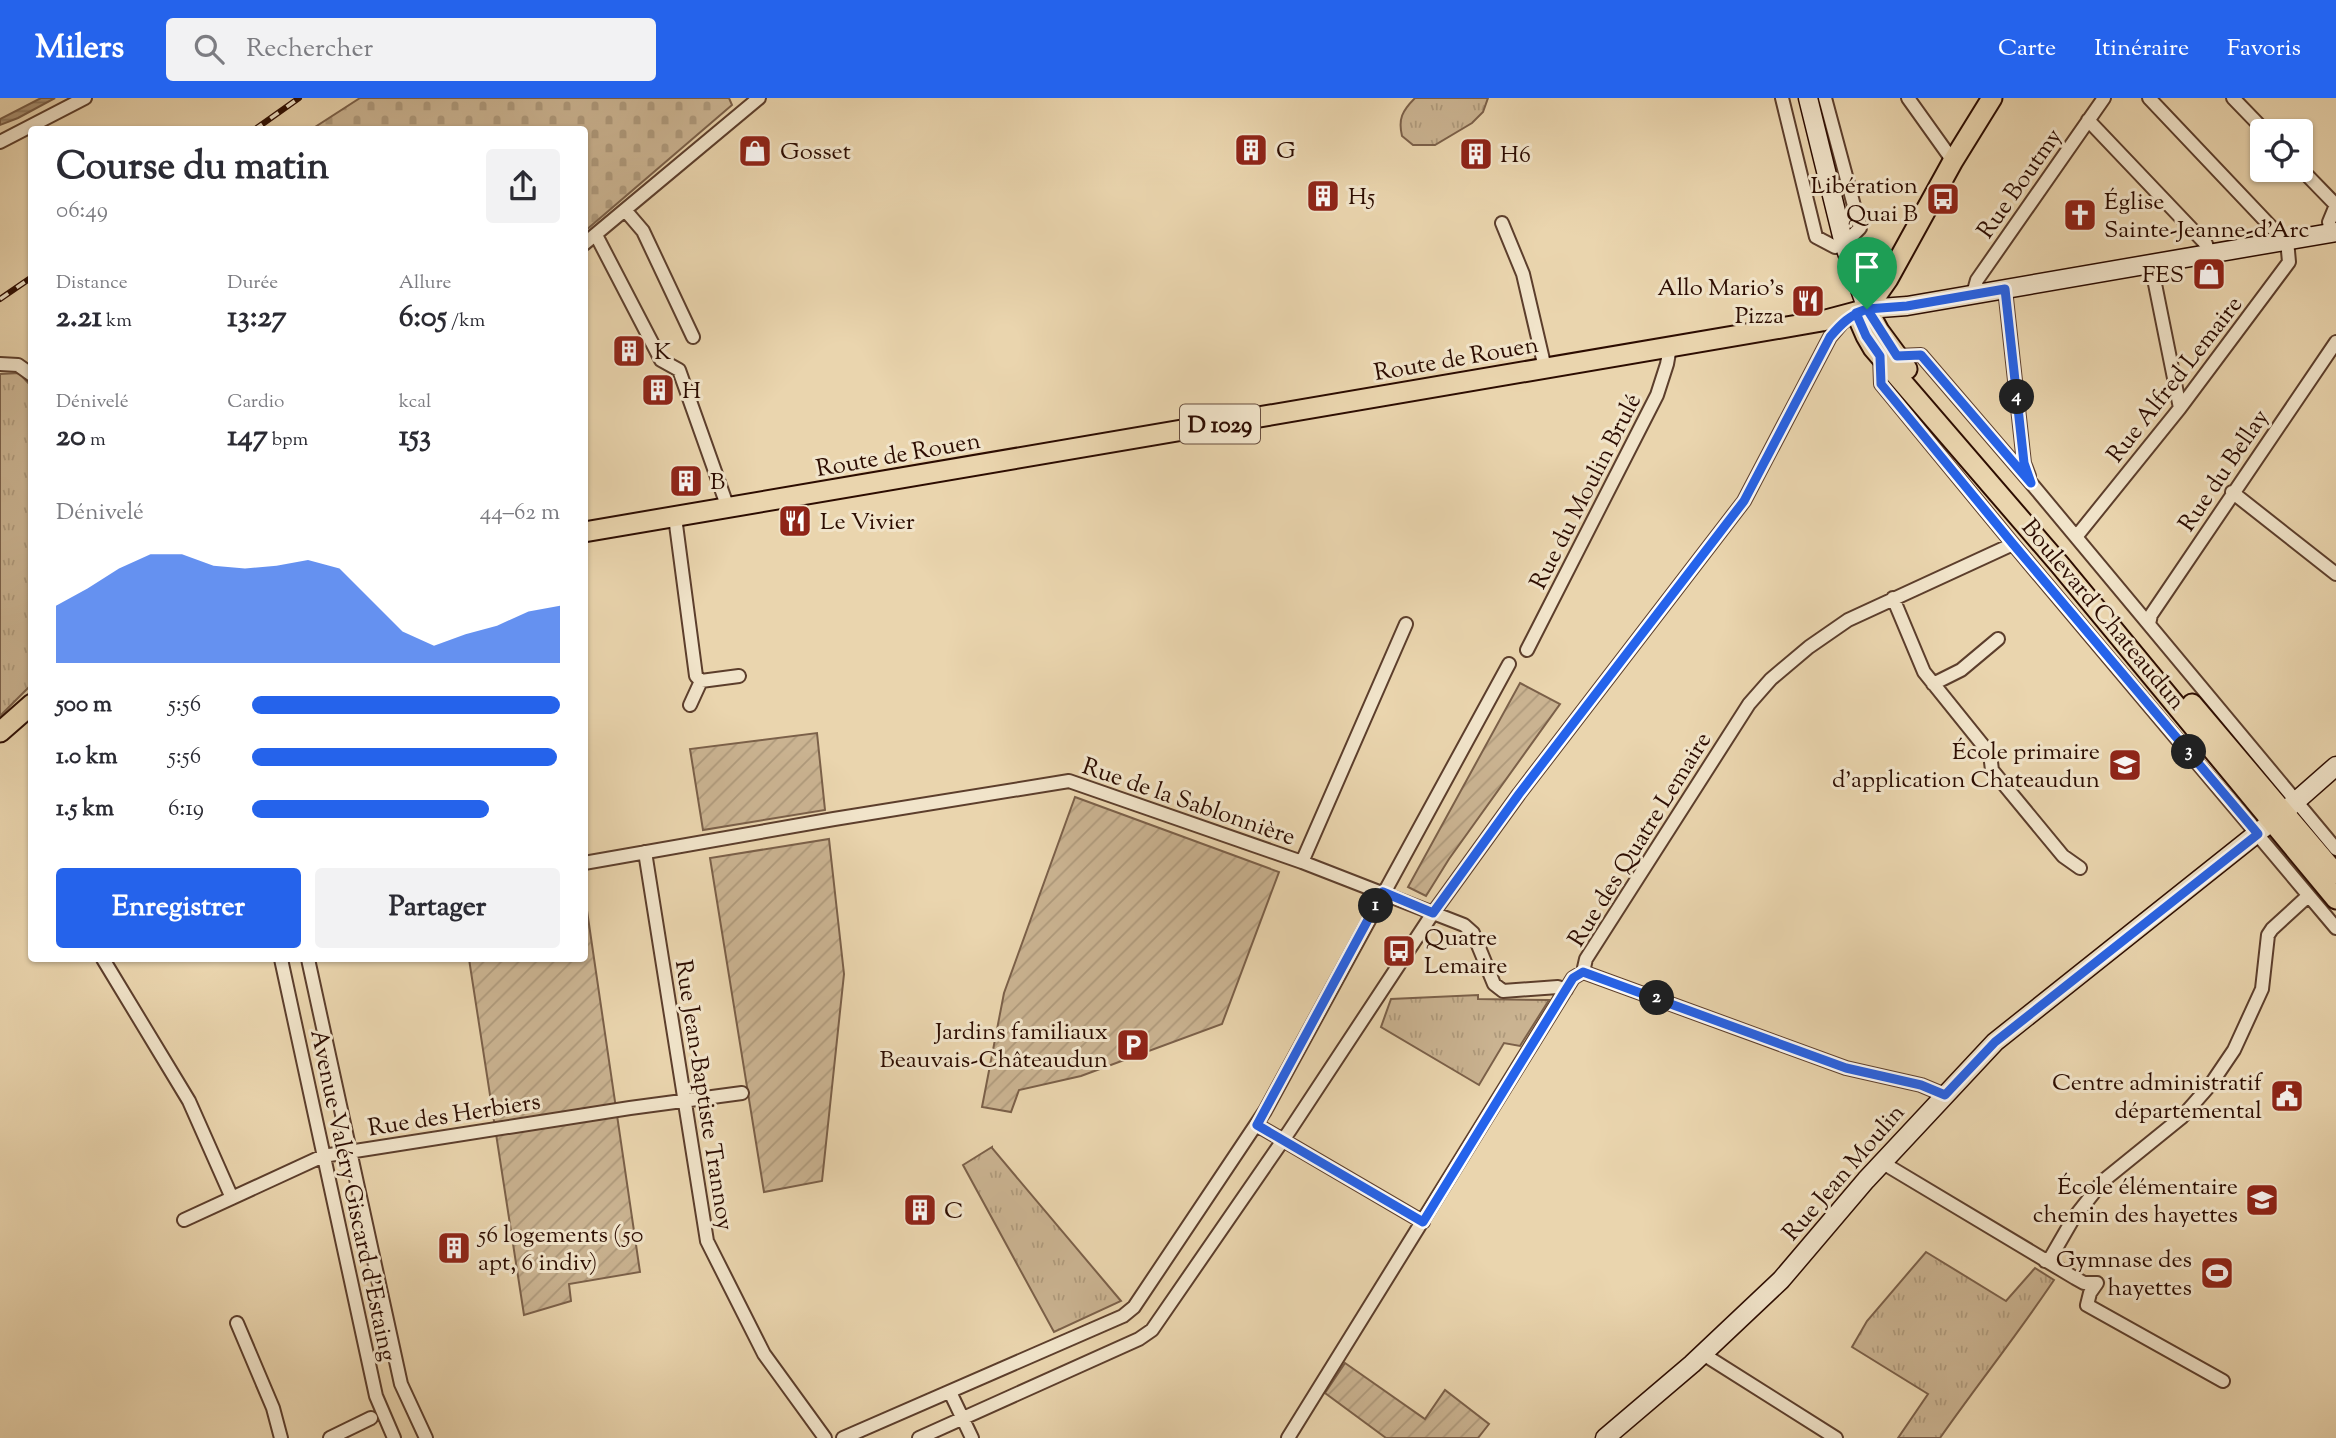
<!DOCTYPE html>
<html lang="fr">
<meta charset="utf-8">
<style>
:root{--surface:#fff;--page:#f2f2f3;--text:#2b2b33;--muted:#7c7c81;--accent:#2563eb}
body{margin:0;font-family:"Sorts Mill Goudy",serif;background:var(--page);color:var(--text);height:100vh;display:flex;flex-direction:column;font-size:26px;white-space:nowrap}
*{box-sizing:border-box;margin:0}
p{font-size:23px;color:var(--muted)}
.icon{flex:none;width:38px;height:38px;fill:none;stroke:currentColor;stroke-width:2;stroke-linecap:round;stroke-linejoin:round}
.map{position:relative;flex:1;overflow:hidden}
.sheet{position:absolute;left:28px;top:28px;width:560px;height:836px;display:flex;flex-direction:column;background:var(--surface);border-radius:7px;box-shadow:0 2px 5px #0004}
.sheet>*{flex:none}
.buttons{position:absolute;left:2250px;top:21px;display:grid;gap:14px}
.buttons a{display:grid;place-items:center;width:63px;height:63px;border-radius:7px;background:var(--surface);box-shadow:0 2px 5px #0004;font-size:35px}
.pin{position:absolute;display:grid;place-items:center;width:60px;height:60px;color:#fff;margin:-72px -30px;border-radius:50% 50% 50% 0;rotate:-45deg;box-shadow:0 0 7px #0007}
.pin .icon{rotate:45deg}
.km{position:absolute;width:35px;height:35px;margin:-18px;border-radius:50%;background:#222;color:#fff;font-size:19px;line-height:35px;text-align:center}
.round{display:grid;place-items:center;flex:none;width:74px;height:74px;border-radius:7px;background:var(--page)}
.summary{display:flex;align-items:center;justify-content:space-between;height:119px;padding:0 28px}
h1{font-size:38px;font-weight:700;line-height:52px}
.stats{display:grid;grid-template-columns:repeat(3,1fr);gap:10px;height:119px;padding:7px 28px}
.stats div{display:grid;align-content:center}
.stats b{font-size:30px;font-weight:700}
.stats small{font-size:19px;font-weight:400}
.stats p{font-size:19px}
.chart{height:196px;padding:14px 28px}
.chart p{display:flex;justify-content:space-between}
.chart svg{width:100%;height:126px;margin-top:7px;fill:var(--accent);opacity:.7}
.button{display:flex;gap:14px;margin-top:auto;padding:14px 28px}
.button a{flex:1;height:80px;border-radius:7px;background:var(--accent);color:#fff;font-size:28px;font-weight:700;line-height:80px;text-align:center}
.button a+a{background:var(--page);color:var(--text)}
ul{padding:0 28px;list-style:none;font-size:23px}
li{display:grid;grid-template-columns:112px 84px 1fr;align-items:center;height:52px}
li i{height:18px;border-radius:9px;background:var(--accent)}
header{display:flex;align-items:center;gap:42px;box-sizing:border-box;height:98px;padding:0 35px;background:var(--accent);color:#fff}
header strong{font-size:33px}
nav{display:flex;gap:38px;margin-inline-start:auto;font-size:24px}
.search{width:490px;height:63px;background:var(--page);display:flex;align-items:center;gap:18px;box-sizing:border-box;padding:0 24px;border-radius:7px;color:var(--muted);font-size:26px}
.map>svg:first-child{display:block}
.cemetery{fill:url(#cemetery-stones);stroke:#7b6049;stroke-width:2}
.park{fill:url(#park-tufts);stroke:#7b6049;stroke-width:2}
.garden{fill:url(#garden-furrows);stroke:#7b6049;stroke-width:2}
.water{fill:url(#water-rules);stroke:#775c45;stroke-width:2}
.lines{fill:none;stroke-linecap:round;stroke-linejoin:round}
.street-casing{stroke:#5c3e2c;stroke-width:16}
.secondary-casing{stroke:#2c0c01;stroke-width:21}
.primary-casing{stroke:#2c0c01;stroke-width:23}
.street{stroke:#f1e4ca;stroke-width:12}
.secondary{stroke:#f1e4ca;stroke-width:18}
.primary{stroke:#ead5ae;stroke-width:19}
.rail-casing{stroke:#2c0c01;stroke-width:6}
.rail{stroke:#f1e4ca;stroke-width:3.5;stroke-dasharray:10;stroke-linecap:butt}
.route-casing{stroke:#fff;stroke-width:14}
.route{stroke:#2563eb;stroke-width:9}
.labels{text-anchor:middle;stroke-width:6;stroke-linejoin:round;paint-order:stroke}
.shield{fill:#f1e4ca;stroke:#674d3d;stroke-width:2}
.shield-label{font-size:23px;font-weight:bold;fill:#2c0c01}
.poi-label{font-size:24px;fill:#2c0c01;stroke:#f1e4ca;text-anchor:start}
.street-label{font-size:24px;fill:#2c0c01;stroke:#f1e4ca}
</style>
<header>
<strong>Milers</strong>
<div class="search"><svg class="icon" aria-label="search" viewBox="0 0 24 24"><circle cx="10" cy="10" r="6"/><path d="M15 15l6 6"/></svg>Rechercher</div>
<nav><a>Carte</a><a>Itinéraire</a><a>Favoris</a></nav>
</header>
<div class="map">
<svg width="2336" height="1340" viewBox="0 0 2336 1340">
<defs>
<pattern id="cemetery-stones" width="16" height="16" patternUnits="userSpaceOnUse" patternTransform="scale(1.75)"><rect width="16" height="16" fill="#cab391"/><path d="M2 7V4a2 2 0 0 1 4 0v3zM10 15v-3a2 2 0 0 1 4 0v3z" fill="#ae997b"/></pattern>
<pattern id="park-tufts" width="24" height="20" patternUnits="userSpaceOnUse" patternTransform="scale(1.75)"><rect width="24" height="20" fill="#cab391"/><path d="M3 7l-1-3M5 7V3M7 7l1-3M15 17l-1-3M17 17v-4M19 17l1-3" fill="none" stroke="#ae997b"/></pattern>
<pattern id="garden-furrows" width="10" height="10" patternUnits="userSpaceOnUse" patternTransform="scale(1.75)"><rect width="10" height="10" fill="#cab391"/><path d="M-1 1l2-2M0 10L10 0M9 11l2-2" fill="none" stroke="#ae997b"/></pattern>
<pattern id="water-rules" width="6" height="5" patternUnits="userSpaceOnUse" patternTransform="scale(1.75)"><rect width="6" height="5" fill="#a99173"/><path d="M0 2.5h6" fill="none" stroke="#8a755c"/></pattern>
</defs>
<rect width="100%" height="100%" fill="#ead5ae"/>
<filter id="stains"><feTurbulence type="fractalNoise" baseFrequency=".00286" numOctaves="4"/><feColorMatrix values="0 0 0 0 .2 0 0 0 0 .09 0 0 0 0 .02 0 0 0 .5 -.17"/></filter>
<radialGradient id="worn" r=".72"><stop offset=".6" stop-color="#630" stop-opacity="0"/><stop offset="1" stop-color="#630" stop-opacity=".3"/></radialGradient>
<path class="cemetery" d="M360 0H729L732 7 585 133 584 32 312 31Z"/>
<path class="park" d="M1415 0H1488L1483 14 1472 25 1435 47H1413L1402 38C1398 21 1402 13 1415 0Z
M19 275 32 289 31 587 0 618V276Z
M1478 897V901L1549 902 1520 948 1504 945 1479 987 1381 929 1391 901Z
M992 1049V1050L1121 1203 1054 1234 963 1067Z
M1926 1154 2006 1203 2035 1170 2054 1182C2018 1236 1977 1287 1940 1340H1898L1928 1296 1852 1249 1867 1223Z"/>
<path class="garden" d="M1520 585 1560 606 1449 761 1426 798 1408 789Z
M817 635 825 712 703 732 690 651Z
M1075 699 1279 774 1222 926 1081 978 1019 992 1011 1014 982 1009 1004 895Z
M829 741 844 876 822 1083 764 1094 710 760Z
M585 799 640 1174 569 1186 571 1203 524 1217 469 861H584Z
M1345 1265 1425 1321 1445 1292 1489 1326 1478 1340H1386L1325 1295Z"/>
<path class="water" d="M41 0H55L18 20 0 27V21Z"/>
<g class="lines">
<defs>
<path id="street" d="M1782 0 1816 139 1835 149
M1825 0 1860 130 1844 146
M1908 0 1953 63
M2149 0 2276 134 2279 144
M2233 0 2265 33
M2088 22 2206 146 2209 156
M0 44 85 0
M2301 71 2336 107
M625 112 643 133 693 239
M1502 125 1523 176 1545 270
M2331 135 2329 124 2336 107
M596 137 661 262 679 272 728 410
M584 146 759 0
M2151 166 2180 310
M2005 191 2024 365 2029 378
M1973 196 1977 182 2104 0
M1880 258 1881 286 2013 446 2336 830
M1897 258 1921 257 2031 385 2336 751
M0 266 18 267 32 277
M2232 394 2336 476
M675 419 696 578 701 583 739 578
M2076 439 2180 310 2289 164 2287 142
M1893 500 1924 574 1990 656 1992 672 2063 758 2080 770
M2149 526 2151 517 2336 244
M1527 552 1657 297 1667 266 1670 249
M1933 586 1961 572 1998 541
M690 607 701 583
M645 754 707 1143 764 1256 825 1340
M1302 764 1406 526
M584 765 834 721 1069 683 1302 764 1464 827 1473 835 1494 886 1503 893 1558 889 1566 892
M103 861 189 1003 232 1100
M281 861 376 1298 394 1340
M308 861 401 1286 426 1340
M1583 874 1846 970 1921 987 1945 997
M1257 1027 1423 1124
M1883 1065 2075 1180 2084 1185H2097
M184 1122 323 1058 630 1010 742 995
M2045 1163 2051 1159 2073 1121 2103 1083 2182 1019 2211 986 2234 952 2262 891 2268 837 2272 831 2308 798
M2097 1185 2090 1195 2087 1207 2223 1283
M237 1225 273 1310 281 1340
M1703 1256 1836 1340
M950 1294 972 1340
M330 1340 371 1320
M843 1340 1123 1218 1134 1209 1265 1013 1509 566
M919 1340 1139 1241 1152 1232 1290 1032 1433 815 1519 696 1744 403 1830 239 1842 225 1850 219
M1288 1340 1573 880 1583 874 1586 861 1749 606 1771 581 1809 549 1848 522 2013 446"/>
<path id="secondary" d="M1808 0 1844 146 1867 211 1907 208 2336 134
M1605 1340 1692 1266 1781 1182 1866 1082 1995 944 2285 713 2336 668"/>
<path id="primary" d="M1867 211 1879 233 1907 271
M1867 211 1888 181 1953 63 1992 0
M1856 215 1866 238 1873 250 2060 467 2336 801
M584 434 1822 223 1867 211
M2192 606 2336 776
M0 634 32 606"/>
</defs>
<use href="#street" class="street-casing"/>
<use href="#secondary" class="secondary-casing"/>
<use href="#primary" class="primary-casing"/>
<use href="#street" class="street"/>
<use href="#secondary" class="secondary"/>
<use href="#primary" class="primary"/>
<defs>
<path id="rail" d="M254 32 299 0
M0 201 32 179"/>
</defs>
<use href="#rail" class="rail-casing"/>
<use href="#rail" class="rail"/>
</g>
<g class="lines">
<defs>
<path id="route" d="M1867 211C1850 217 1841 226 1830 239L1744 403 1519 696 1433 815 1383 794 1257 1027 1423 1124 1573 880 1583 874 1846 970 1921 987 1945 997 1995 944 2258 736 2013 446 1881 286 1880 258 1866 238 1856 215 1867 211 1907 208 2005 191 2024 365 2031 385 1921 257 1897 258 1867 211"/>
</defs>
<use href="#route" class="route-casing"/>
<use href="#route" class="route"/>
</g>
<defs>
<symbol id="building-square" viewBox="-11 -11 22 22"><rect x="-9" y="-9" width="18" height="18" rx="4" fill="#8f2418" stroke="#f1e4ca"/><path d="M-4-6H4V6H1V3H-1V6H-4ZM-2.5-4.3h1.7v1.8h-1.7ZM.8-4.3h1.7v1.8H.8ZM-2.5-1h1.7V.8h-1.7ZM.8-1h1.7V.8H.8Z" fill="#fff"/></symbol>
<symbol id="shop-square" viewBox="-11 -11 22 22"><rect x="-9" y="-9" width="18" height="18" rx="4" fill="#8f2418" stroke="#f1e4ca"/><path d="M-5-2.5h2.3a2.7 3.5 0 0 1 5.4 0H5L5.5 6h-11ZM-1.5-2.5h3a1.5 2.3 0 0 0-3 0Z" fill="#fff"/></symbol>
<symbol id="bus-square" viewBox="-11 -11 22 22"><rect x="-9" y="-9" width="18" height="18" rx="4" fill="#8f2418" stroke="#f1e4ca"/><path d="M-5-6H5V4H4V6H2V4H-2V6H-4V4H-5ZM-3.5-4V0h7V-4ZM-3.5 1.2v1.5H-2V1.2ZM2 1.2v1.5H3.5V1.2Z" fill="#fff"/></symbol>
<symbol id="church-square" viewBox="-11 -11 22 22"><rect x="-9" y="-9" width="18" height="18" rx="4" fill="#8f2418" stroke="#f1e4ca"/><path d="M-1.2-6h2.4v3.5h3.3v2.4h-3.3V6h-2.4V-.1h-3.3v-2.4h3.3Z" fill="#fff"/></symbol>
<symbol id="restaurant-square" viewBox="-11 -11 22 22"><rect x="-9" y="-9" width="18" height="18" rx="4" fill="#8f2418" stroke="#f1e4ca"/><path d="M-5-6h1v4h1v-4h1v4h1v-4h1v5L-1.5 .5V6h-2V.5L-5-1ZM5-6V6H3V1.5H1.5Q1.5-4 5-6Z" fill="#fff"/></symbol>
<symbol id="school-square" viewBox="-11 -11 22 22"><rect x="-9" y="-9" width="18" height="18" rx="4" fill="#8f2418" stroke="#f1e4ca"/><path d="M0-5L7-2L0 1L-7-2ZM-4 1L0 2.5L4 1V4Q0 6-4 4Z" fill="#fff"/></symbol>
<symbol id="parking-square" viewBox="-11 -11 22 22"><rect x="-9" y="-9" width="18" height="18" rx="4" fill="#8f2418" stroke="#f1e4ca"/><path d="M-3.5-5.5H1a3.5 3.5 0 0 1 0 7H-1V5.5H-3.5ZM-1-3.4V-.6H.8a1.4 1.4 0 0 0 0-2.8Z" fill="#fff"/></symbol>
<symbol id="civic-square" viewBox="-11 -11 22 22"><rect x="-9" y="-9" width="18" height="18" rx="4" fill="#8f2418" stroke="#f1e4ca"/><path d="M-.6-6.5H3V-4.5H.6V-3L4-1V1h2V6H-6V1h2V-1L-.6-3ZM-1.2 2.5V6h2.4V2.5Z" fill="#fff"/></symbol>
<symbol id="stadium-square" viewBox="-11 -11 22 22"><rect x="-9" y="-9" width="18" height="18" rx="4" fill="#8f2418" stroke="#f1e4ca"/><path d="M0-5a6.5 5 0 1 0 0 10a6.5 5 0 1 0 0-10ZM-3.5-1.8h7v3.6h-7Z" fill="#fff"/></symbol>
</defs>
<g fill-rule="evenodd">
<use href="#building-square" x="1232" y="33" width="38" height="38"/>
<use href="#shop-square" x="736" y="34" width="38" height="38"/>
<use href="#building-square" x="1457" y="37" width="38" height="38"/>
<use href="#building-square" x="1304" y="79" width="38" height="38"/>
<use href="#bus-square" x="1924" y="82" width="38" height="38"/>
<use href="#church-square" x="2061" y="98" width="38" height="38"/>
<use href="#shop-square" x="2190" y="157" width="38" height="38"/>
<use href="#restaurant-square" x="1789" y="184" width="38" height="38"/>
<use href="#building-square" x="610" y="234" width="38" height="38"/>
<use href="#building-square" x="639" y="273" width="38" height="38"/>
<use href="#building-square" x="667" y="364" width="38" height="38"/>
<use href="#restaurant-square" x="776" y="404" width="38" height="38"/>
<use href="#school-square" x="2106" y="648" width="38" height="38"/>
<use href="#bus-square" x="1380" y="834" width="38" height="38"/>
<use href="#parking-square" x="1114" y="928" width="38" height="38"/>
<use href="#civic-square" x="2268" y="979" width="38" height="38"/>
<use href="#school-square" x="2243" y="1083" width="38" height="38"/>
<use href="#building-square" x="901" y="1093" width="38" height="38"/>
<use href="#building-square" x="435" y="1131" width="38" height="38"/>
<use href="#stadium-square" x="2198" y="1156" width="38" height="38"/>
</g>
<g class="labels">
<rect class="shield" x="1180" y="306.5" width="80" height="39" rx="5"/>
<g class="shield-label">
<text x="1220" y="334">D 1029</text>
</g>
<g class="poi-label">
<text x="1276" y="60">G</text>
<text x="780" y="61">Gosset</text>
<text x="1500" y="64">H6</text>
<text x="1918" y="95" text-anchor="end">Libération<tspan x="1918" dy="28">Quai B</tspan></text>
<text x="1348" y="106">H5</text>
<text x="2104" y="111">Église<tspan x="2104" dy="28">Sainte-Jeanne-d'Arc</tspan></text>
<text x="2184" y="184" text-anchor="end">FES</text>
<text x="1784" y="197" text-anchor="end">Allo Mario's<tspan x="1784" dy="28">Pizza</tspan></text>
<text x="654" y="261">K</text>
<text x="682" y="300">H</text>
<text x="710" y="391">B</text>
<text x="820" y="431">Le Vivier</text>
<text x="2100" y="661" text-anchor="end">École primaire<tspan x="2100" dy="28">d'application Chateaudun</tspan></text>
<text x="1424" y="847">Quatre<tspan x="1424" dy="28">Lemaire</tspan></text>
<text x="1108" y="941" text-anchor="end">Jardins familiaux<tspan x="1108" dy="28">Beauvais-Châteaudun</tspan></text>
<text x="2262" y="992" text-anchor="end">Centre administratif<tspan x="2262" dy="28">départemental</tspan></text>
<text x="2238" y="1096" text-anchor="end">École élémentaire<tspan x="2238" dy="28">chemin des hayettes</tspan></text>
<text x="944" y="1120">C</text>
<text x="478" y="1144">56 logements (50<tspan x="478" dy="28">apt, 6 indiv)</tspan></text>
<text x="2192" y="1169" text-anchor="end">Gymnase des<tspan x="2192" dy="28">hayettes</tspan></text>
</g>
<g class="street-label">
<text transform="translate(2019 85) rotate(-55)" y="8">Rue Boutmy</text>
<text transform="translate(1456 260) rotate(-10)" y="8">Route de Rouen</text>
<text transform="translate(2174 281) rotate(-52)" y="8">Rue Alfred Lemaire</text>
<text transform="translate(898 356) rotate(-10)" y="8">Route de Rouen</text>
<text transform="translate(2223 372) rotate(-56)" y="8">Rue du Bellay</text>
<text transform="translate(1585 393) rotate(-63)" y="8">Rue du Moulin Brulé</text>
<text transform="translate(2104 516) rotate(50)" y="8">Boulevard Chateaudun</text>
<text transform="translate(1189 703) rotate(19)" y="8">Rue de la Sablonnière</text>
<text transform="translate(1639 741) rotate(-58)" y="8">Rue des Quatre Lemaire</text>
<text transform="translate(705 997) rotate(81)" y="8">Rue Jean-Baptiste Trannoy</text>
<text transform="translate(454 1016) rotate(-9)" y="8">Rue des Herbiers</text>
<text transform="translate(1843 1074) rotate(-49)" y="8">Rue Jean Moulin</text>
<text transform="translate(354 1097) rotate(78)" y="8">Avenue Valéry Giscard d'Estaing</text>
</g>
</g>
<rect width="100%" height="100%" filter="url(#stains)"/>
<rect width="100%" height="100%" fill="url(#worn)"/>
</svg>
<div class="buttons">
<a><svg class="icon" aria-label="locate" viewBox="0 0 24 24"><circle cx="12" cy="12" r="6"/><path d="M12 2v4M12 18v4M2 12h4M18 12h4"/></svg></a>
</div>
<div class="pin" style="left:1867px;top:211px;background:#1e9e55"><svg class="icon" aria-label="arrive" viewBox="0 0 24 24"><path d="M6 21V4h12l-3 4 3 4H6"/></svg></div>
<b class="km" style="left:1376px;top:808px">1</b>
<b class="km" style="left:1657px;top:900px">2</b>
<b class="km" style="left:2189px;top:654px">3</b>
<b class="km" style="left:2017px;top:299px">4</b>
<section class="sheet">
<div class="summary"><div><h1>Course du matin</h1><p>06:49</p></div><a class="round"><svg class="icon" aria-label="share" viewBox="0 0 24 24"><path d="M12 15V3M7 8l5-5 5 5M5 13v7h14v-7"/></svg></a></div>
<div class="stats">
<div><p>Distance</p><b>2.21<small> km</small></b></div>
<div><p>Durée</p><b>13:27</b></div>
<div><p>Allure</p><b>6:05<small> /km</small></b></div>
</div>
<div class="stats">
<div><p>Dénivelé</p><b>20<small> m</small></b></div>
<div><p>Cardio</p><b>147<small> bpm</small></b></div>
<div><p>kcal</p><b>153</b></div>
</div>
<div class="chart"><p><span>Dénivelé</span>44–62 m</p>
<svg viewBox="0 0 160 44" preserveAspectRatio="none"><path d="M0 44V24L10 18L20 11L30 6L40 6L50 10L60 11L70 10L80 8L90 11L100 22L110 33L120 38L130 34L140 31L150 26L160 24V44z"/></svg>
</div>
<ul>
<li><b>500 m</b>5:56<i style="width:100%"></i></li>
<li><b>1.0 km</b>5:56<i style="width:99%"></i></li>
<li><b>1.5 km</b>6:19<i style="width:77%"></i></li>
</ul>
<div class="button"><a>Enregistrer</a><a>Partager</a></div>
</section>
</div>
